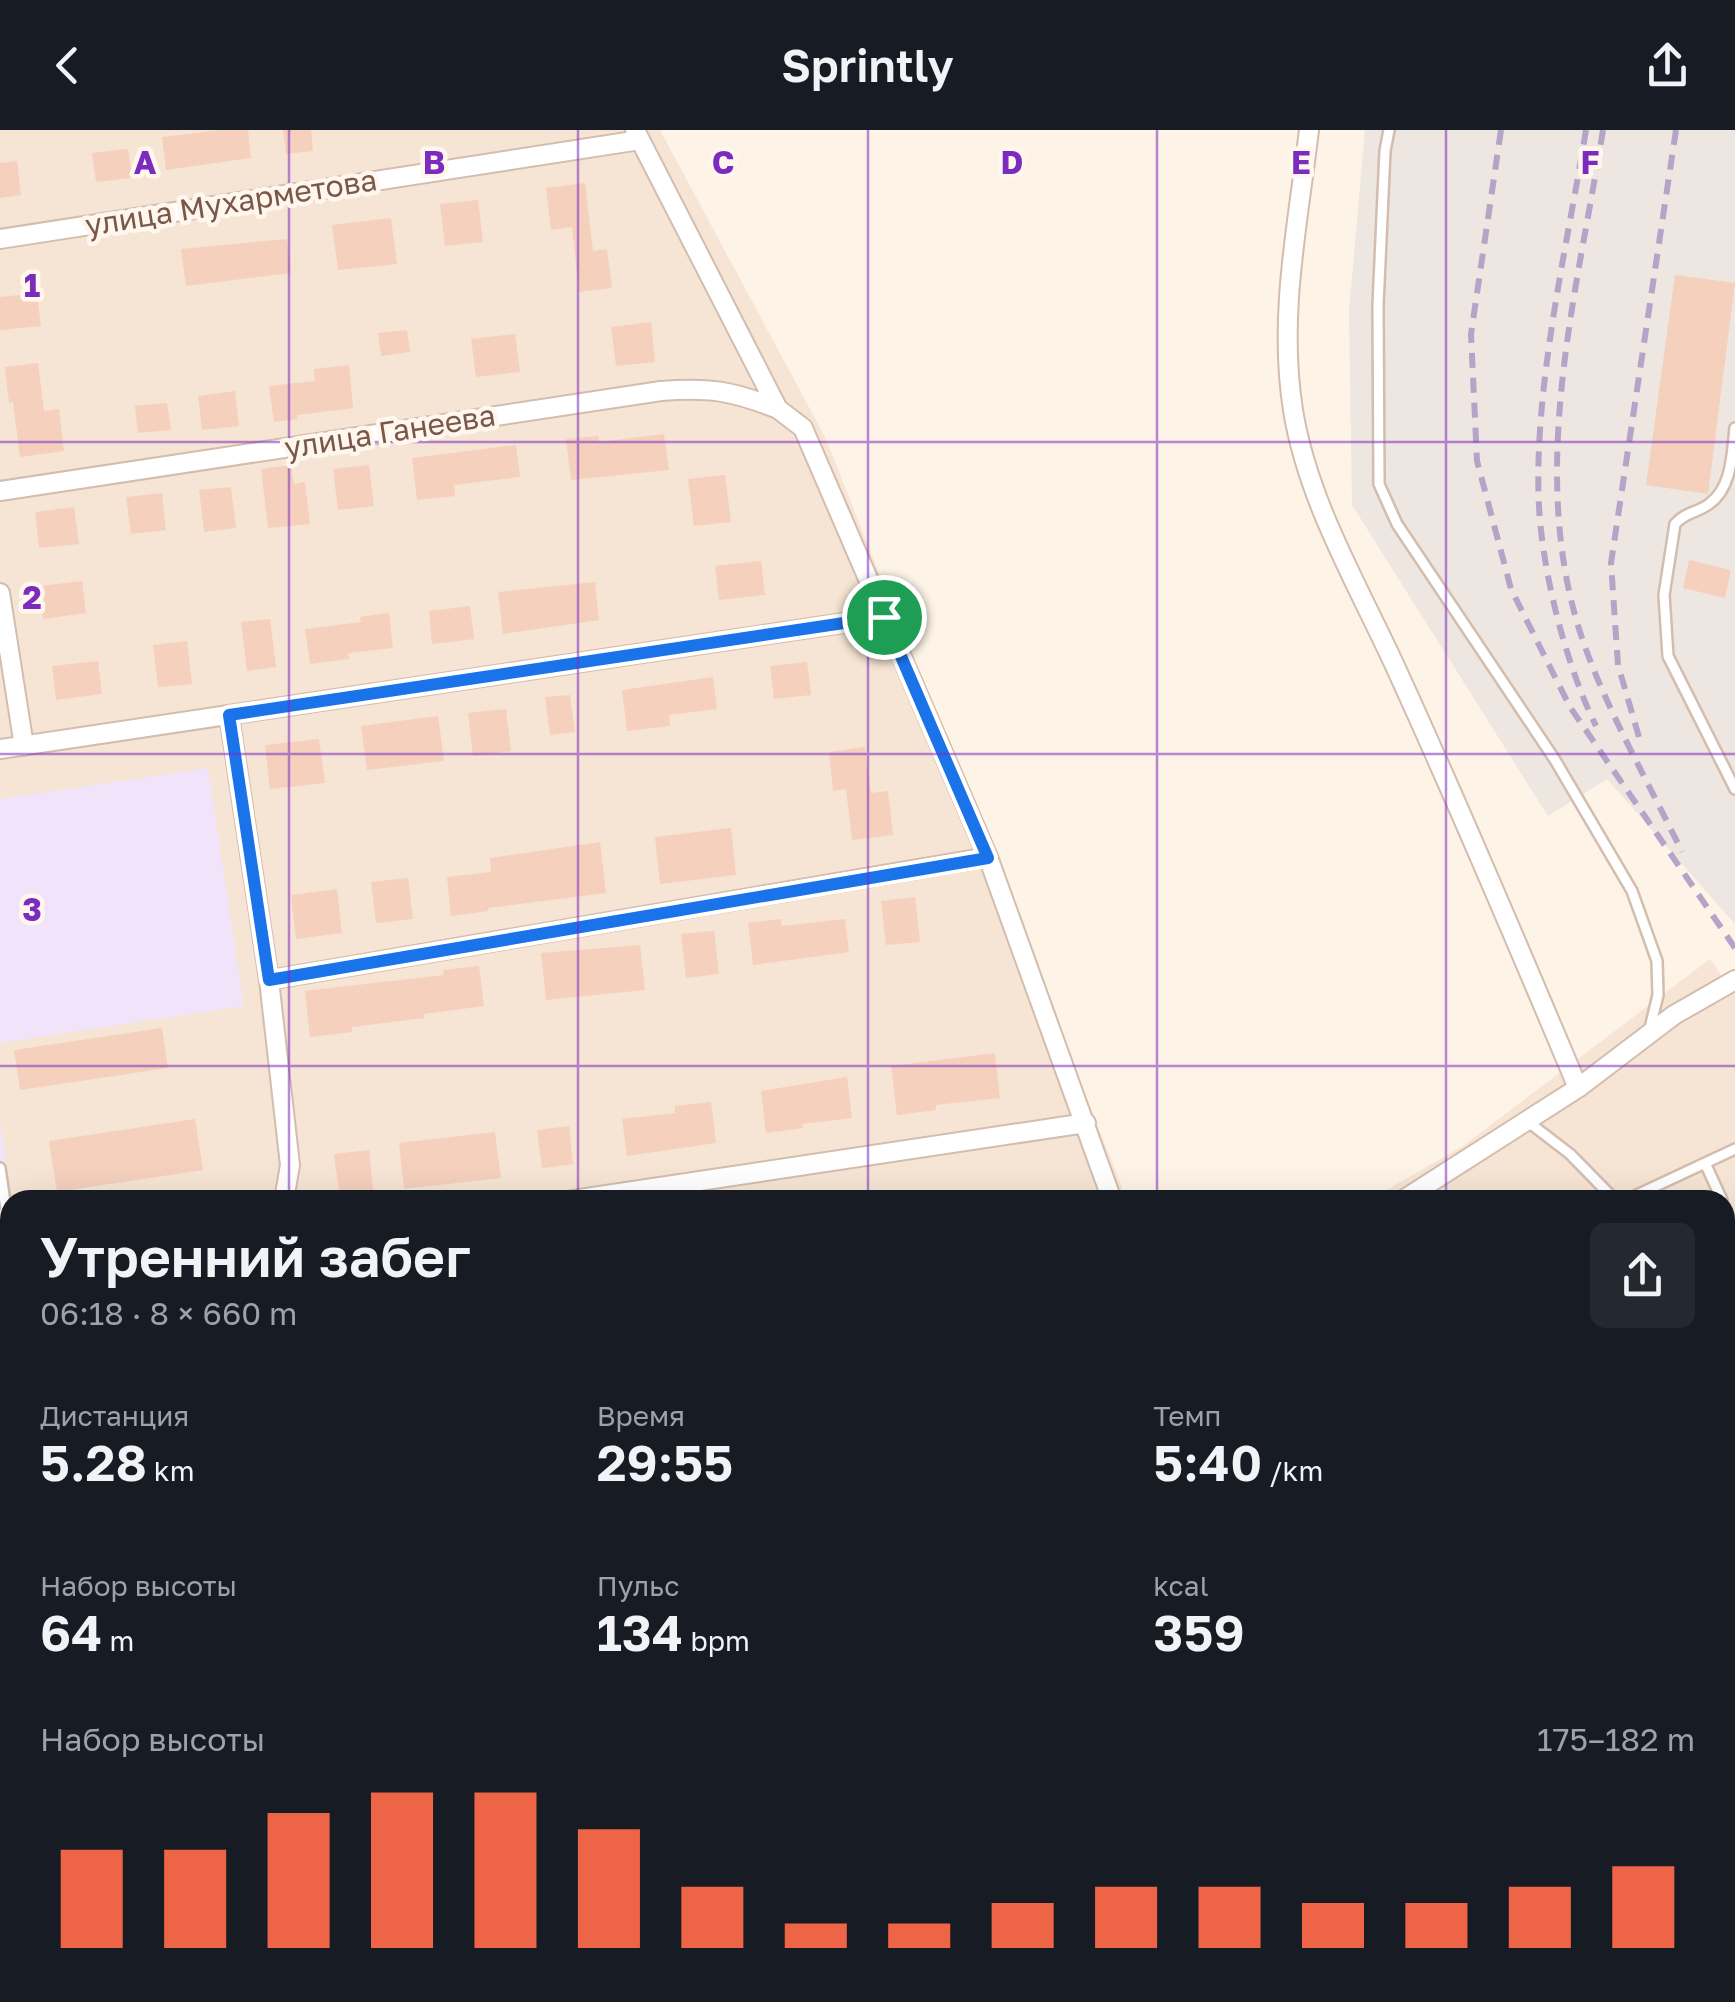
<!DOCTYPE html>
<html lang="ru">
<meta charset="utf-8">
<style>
:root{--surface:#171b24;--page:#242831;--text:#f1f3f6;--muted:#9ea1a6;--accent:#ed6446}
body{margin:0;font-family:"Golos Text",sans-serif;background:var(--page);color:var(--text);height:100vh;display:flex;flex-direction:column;font-size:38px;white-space:nowrap}
*{box-sizing:border-box;margin:0}
p{font-size:32px;color:var(--muted)}
.icon{flex:none;width:55px;height:55px;fill:none;stroke:currentColor;stroke-width:2;stroke-linecap:round;stroke-linejoin:round}
.map{position:relative;flex:1;overflow:hidden}
.panel{position:absolute;left:0px;top:1060px;width:1735px;height:812px;display:flex;flex-direction:column;background:var(--surface);border-radius:30px 30px 0 0;box-shadow:0 10px 40px #0002}
.panel>*{flex:none}
.pin{position:absolute;display:grid;place-items:center;width:85px;height:85px;color:#fff;margin:-42px;border:5px solid #fff;border-radius:50%;box-shadow:0 2px 10px #0007}
.round{display:grid;place-items:center;flex:none;width:105px;height:105px;border-radius:15px;background:var(--page)}
.overview{display:flex;align-items:center;justify-content:space-between;height:170px;padding:0 40px}
h1{font-size:55px;font-weight:600;line-height:75px}
.metrics{display:grid;grid-template-columns:repeat(3,1fr);gap:15px;height:170px;padding:10px 40px}
.metrics div{display:grid;align-content:center}
.metrics b{font-size:50px;font-weight:600}
.metrics small{font-size:28px;font-weight:400}
.metrics p{font-size:28px}
.chart{height:280px;padding:20px 40px}
.chart p{display:flex;justify-content:space-between}
.chart svg{width:100%;height:180px;margin-top:10px;stroke:var(--accent);stroke-width:6}
header{display:flex;justify-content:space-between;align-items:center;height:130px;padding:0 40px;background:var(--surface);font-size:45px;font-weight:600}
.map>svg:first-child{display:block}
.residential{fill:#f6e5d4}
.industrial{fill:#eee6e0}
.education{fill:#f0e3fa}
.building{fill:#f4d0bd}
.lines{fill:none;stroke-linecap:round;stroke-linejoin:round}
.service-casing{stroke:#d3bdae;stroke-width:14}
.minor-casing{stroke:#d3bdae;stroke-width:22}
.tertiary-casing{stroke:#d3bdae;stroke-width:28}
.primary-casing{stroke:#d9d0cc;stroke-width:32}
.path{stroke:#dab39f;stroke-width:4;stroke-dasharray:2.5 8;stroke-linecap:butt}
.service{stroke:#fff;stroke-width:9}
.minor{stroke:#fff;stroke-width:18}
.tertiary{stroke:#fff;stroke-width:22}
.primary{stroke:#ffd69c;stroke-width:28}
.rail{stroke:#b6a3c8;stroke-width:6;stroke-dasharray:15 10;stroke-linecap:butt}
.route-casing{stroke:#fff;stroke-width:20}
.route{stroke:#1a73e8;stroke-width:12}
.grid{fill:none;stroke:#7b2cbf;stroke-width:2.5;stroke-opacity:0.55}
.labels{text-anchor:middle;stroke-width:9;stroke-linejoin:round;paint-order:stroke}
.street-label{font-size:30px;fill:#795849;stroke:#fff7ee}
.grid-label{font-size:32px;text-anchor:middle;font-weight:bold;fill:#7b2cbf;stroke:#fff7ee;stroke-width:9;stroke-linejoin:round;paint-order:stroke}
</style>
<header><svg class="icon" aria-label="back" viewBox="0 0 24 24"><path d="M15 5l-7 7 7 7"/></svg>Sprintly<svg class="icon" aria-label="share" viewBox="0 0 24 24"><path d="M12 15V3M7 8l5-5 5 5M5 13v7h14v-7"/></svg></header>
<div class="map">
<svg width="1735" height="1872" viewBox="0 0 1735 1872">
<rect width="100%" height="100%" fill="#fdf3e6"/>
<path class="residential" d="M0 0H660L826 309 1127 1070H10V1862H1725V1070H1369L1463 1016 1710 829 1735 865V1872H0Z"/>
<path class="industrial" d="M1365 0H1735V794L1607 649 1548 686 1352 375 1349 181Z
M1735 1107V1872H1600L1595 1863 1725 1862V1110Z"/>
<path class="education" d="M208 638 244 876 0 913V669Z
M0 991 12 1070 10 1108 0 1110Z"/>
<path class="building" d="M221 0H248L251 28 166 40 162 7Z
M283 0H311L313 21 286 24Z
M128 19 132 48 96 52 92 23Z
M17 31 21 65 0 68V33Z
M585 53 593 121 607 119 612 158 579 162 572 97 551 100 546 58Z
M478 70 483 112 445 116 440 74Z
M391 88 397 134 338 140 332 95Z
M287 109 291 143 186 156 181 119Z
M1675 145 1735 153 1708 364 1646 355Z
M37 163 41 196 0 200V167Z
M651 192 655 232 616 236 611 197Z
M407 200 410 222 381 226 378 203Z
M515 204 520 242 476 247 471 209Z
M38 233 44 281 59 279 64 321 20 327 13 272 9 273 5 237Z
M349 235 353 278 297 285 298 289 274 292 269 256 315 251 314 239Z
M235 261 239 296 202 300 198 266Z
M167 273 171 300 138 303 135 276Z
M664 304 669 340 571 350 566 309 598 306 599 312Z
M516 315 520 347 454 355 455 366 417 370 412 328Z
M291 335 294 354 305 352 310 394 268 398 261 339Z
M369 335 374 376 338 380 333 339Z
M725 345 731 392 694 396 688 349Z
M231 357 236 398 204 402 199 360Z
M162 363 166 400 131 404 126 367Z
M74 377 79 414 39 418 35 382Z
M1689 430 1731 440 1725 468 1683 458Z
M761 431 765 465 719 470 715 436Z
M82 451 86 483 43 489 39 456Z
M595 452 599 490 503 504 498 462Z
M470 476 474 509 432 514 429 481Z
M389 483 393 518 348 523 349 529 310 534 305 499 361 492 360 487Z
M270 489 276 537 247 541 241 492Z
M187 511 192 554 158 557 153 515Z
M98 531 102 564 56 570 52 536Z
M807 532 811 565 774 569 770 536Z
M713 547 717 579 669 585 670 596 627 601 622 560Z
M570 565 575 602 550 605 545 567Z
M506 579 511 621 473 626 468 583Z
M438 586 444 631 367 640 361 596Z
M319 609 325 653 270 659 265 615Z
M865 617 871 663 888 661 893 705 852 710 846 659 833 661 829 622Z
M731 698 736 745 660 754 655 707Z
M600 712 606 763 488 778 489 781 451 786 447 747 491 742 490 728Z
M408 748 413 789 376 793 371 752Z
M337 759 342 803 296 809 291 765Z
M915 767 920 812 886 815 881 771Z
M781 789 782 796 845 789 849 822 753 835 748 793Z
M714 801 719 844 686 848 681 804Z
M640 815 645 860 546 870 541 823Z
M479 836 484 876 424 884V888L352 897V902L310 907 305 861 444 845 443 840Z
M162 898 168 938 20 960 14 920Z
M995 923 1000 968 936 975V980L897 985 891 936Z
M847 947 852 988 802 994 803 998 766 1003 761 961Z
M711 972 716 1013 627 1026 622 989 675 983V976Z
M195 989 203 1040 57 1062 49 1011Z
M569 996 573 1034 542 1038 537 1000Z
M495 1002 501 1048 404 1059 399 1013Z
M369 1020 374 1068 340 1070 334 1024Z"/>
<g class="lines">
<defs>
<path id="service" d="M1389 0 1385 21 1378 175 1379 354 1397 394 1555 630 1632 761 1657 831 1658 865 1650 898
M1735 298C1732 324 1732 358 1709 374 1697 383 1685 382 1675 394L1664 465 1668 526 1735 659
M1527 991 1570 1024 1615 1070
M1705 1033 1722 1070
M0 1038 6 1079 0 1093
M1626 1070 1735 1019
M1725 1078 1735 1101
M1725 1261 1735 1282
M1725 1670 1735 1690
M1725 1768 1735 1763"/>
<path id="minor" d="M635 0 778 279 803 298 988 727 1112 1070
M1309 0C1298 93 1278 186 1293 280 1308 374 1361 460 1400 547 1462 683 1520 820 1578 958
M0 109 640 10
M0 361 661 261C709 257 733 261 778 279
M0 463 24 616
M229 585 269 850 290 1035 284 1070
M0 619 884 487
M269 850 988 727
M573 1070 1086 993
M1403 1070 1578 958 1674 885 1735 850
M0 1119 10 1117
M0 1655 10 1653
M200 1862 203 1872
M1445 1862 1449 1872"/>
<path id="tertiary" d="M425 1872 476 1862"/>
<path id="primary" d="M0 1355 10 1354
M1489 1862 1496 1872"/>
</defs>
<use href="#service" class="service-casing"/>
<use href="#minor" class="minor-casing"/>
<use href="#tertiary" class="tertiary-casing"/>
<use href="#primary" class="primary-casing"/>
<path class="path" d="M846 1862 849 1872"/>
<use href="#service" class="service"/>
<use href="#minor" class="minor"/>
<use href="#tertiary" class="tertiary"/>
<use href="#primary" class="primary"/>
<path class="rail" d="M1501 0 1471 204 1477 331 1511 459 1570 577 1735 818
M1586 0C1567 117 1533 259 1539 377 1543 445 1566 535 1596 596
M1603 0C1577 164 1528 338 1580 502 1604 576 1648 651 1682 722
M1639 607 1618 535 1611 433 1676 0"/>
</g>
<g class="lines">
<defs>
<path id="route" d="M884 487 988 728 269 850 229 585Z"/>
</defs>
<use href="#route" class="route-casing"/>
<use href="#route" class="route"/>
</g>
<path class="grid" d="M289 0V1070M578 0V1070M868 0V1070M1157 0V1070M1446 0V1070M0 312H1735M0 624H1735M0 936H1735M0 1248H10M1725 1248H1735M0 1560H10M1725 1560H1735M289 1862V1872M578 1862V1872M868 1862V1872M1157 1862V1872M1446 1862V1872"/>
<g class="labels">
<g class="street-label">
<text transform="translate(231 73) rotate(-9)" y="10">улица Мухарметова</text>
<text transform="translate(390 302) rotate(-9)" y="10">улица Ганеева</text>
</g>
</g>
<g class="grid-label">
<text x="145" y="44">A</text>
<text x="434" y="44">B</text>
<text x="723" y="44">C</text>
<text x="1012" y="44">D</text>
<text x="1301" y="44">E</text>
<text x="1590" y="44">F</text>
<text x="32" y="167">1</text>
<text x="32" y="479">2</text>
<text x="32" y="791">3</text>
</g>
</svg>
<div class="pin" style="left:884px;top:487px;background:#1e9e55"><svg class="icon" aria-label="arrive" viewBox="0 0 24 24"><path d="M6 21V4h12l-3 4 3 4H6"/></svg></div>
<section class="panel">
<div class="overview"><div><h1>Утренний забег</h1><p>06:18 · 8 × 660 m</p></div><a class="round"><svg class="icon" aria-label="share" viewBox="0 0 24 24"><path d="M12 15V3M7 8l5-5 5 5M5 13v7h14v-7"/></svg></a></div>
<div class="metrics">
<div><p>Дистанция</p><b>5.28<small> km</small></b></div>
<div><p>Время</p><b>29:55</b></div>
<div><p>Темп</p><b>5:40<small> /km</small></b></div>
</div>
<div class="metrics">
<div><p>Набор высоты</p><b>64<small> m</small></b></div>
<div><p>Пульс</p><b>134<small> bpm</small></b></div>
<div><p>kcal</p><b>359</b></div>
</div>
<div class="chart"><p><span>Набор высоты</span>175–182 m</p>
<svg viewBox="0 0 160 44" preserveAspectRatio="none"><path d="M5 44V20M15 44V20M25 44V11M35 44V6M45 44V6M55 44V15M65 44V29M75 44V38M85 44V38M95 44V33M105 44V29M115 44V29M125 44V33M135 44V33M145 44V29M155 44V24"/></svg>
</div>
</section>
</div>
